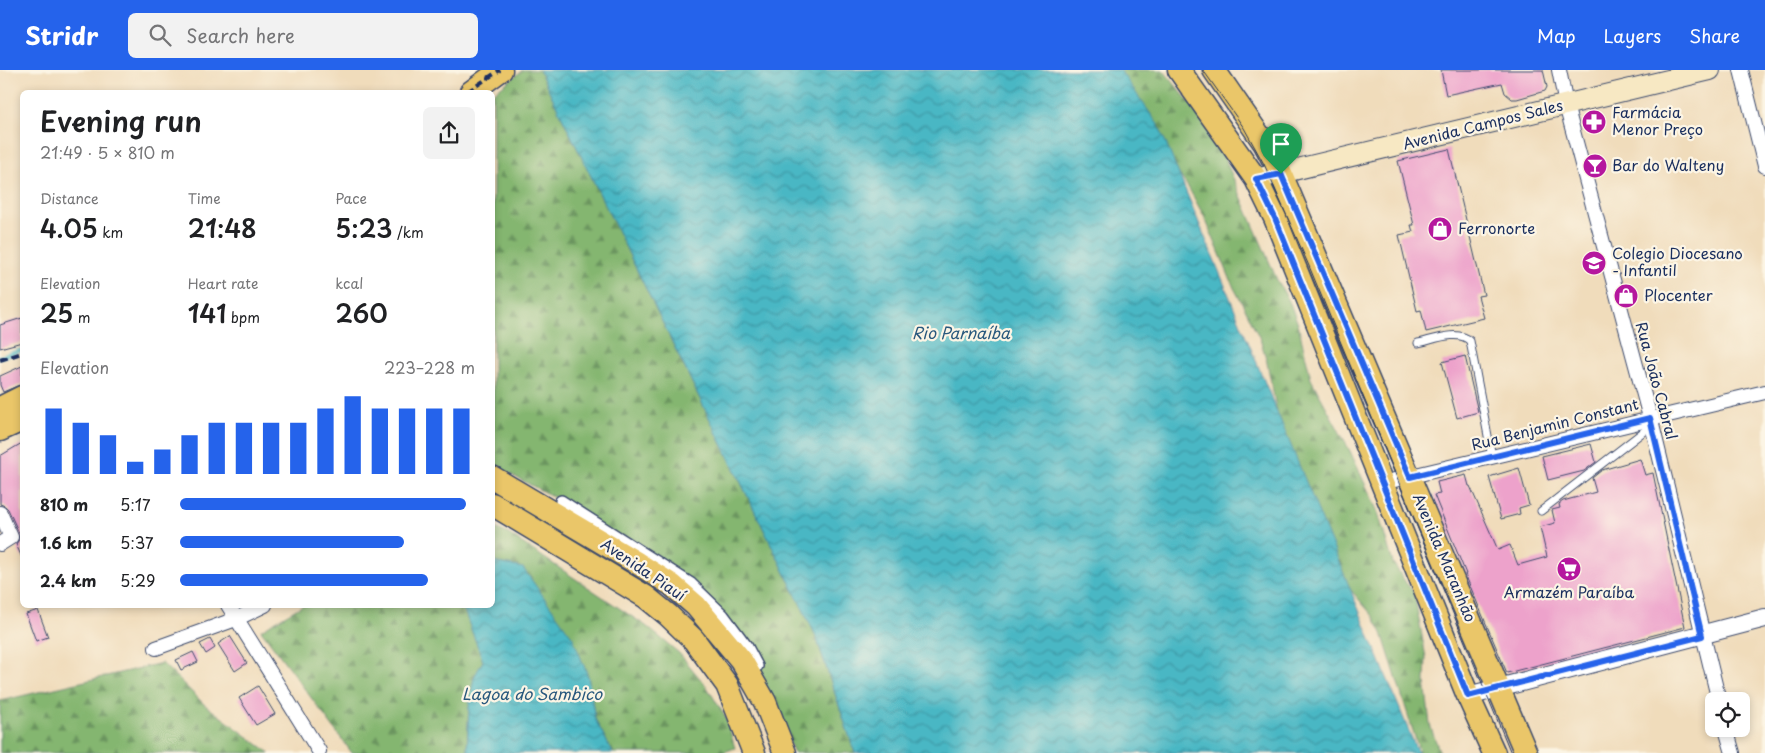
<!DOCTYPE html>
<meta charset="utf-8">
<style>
:root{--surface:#fff;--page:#f2f2f2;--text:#202124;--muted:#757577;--accent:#2563eb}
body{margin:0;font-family:"Playpen Sans",sans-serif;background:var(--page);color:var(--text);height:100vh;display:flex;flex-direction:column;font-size:19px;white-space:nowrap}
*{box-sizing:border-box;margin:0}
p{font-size:16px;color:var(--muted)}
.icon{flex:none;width:28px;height:28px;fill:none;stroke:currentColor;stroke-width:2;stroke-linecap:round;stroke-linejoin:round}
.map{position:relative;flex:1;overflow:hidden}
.details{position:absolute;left:20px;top:20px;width:475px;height:518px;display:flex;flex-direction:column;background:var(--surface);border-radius:8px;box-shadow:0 2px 8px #0003}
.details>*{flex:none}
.tools{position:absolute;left:1705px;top:622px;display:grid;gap:10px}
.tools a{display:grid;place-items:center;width:45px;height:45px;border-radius:8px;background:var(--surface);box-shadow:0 2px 8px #0003;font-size:25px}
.pin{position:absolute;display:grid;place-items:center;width:42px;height:42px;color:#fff;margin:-51px -21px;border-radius:50% 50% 50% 0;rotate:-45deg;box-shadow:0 0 5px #0007}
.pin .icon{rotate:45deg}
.round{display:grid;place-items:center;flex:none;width:52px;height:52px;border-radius:8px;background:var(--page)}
.summary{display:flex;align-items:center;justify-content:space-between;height:85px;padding:0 20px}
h1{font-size:28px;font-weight:600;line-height:38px}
.stats{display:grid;grid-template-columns:repeat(3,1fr);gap:8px;height:85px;padding:5px 20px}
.stats div{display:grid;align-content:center}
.stats b{font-size:25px;font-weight:600}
.stats small{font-size:14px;font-weight:400}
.stats p{font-size:14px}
.chart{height:140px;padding:10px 20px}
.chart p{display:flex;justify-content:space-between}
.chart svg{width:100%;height:90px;margin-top:5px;stroke:var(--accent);stroke-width:6}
ul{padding:0 20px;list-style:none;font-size:16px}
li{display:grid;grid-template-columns:80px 60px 1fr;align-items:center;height:38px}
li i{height:12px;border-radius:6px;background:var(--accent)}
header{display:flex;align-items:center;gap:30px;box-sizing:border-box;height:70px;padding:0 25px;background:var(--accent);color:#fff}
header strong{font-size:24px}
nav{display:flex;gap:28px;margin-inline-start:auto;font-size:18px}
.search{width:350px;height:45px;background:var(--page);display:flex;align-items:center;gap:12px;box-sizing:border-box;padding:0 18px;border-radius:8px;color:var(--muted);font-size:19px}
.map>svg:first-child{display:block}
.forest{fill:url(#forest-firs);stroke:#507267}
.water{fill:url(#water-waves);stroke:#327391}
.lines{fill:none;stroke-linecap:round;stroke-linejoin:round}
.stream{stroke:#49b7c4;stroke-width:4}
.building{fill:#eda2cb}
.service-casing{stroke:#3b496c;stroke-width:9}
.pedestrian-casing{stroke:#3b496c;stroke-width:14}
.minor-casing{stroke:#3b496c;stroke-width:16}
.tertiary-casing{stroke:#3b496c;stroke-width:20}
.secondary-casing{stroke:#3b496c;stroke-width:22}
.primary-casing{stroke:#3b496c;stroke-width:25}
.service{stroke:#fff;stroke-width:7}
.pedestrian{stroke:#fff;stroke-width:11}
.minor{stroke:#fff;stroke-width:14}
.tertiary{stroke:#fff;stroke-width:18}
.secondary{stroke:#f7e8c3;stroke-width:20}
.primary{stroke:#eac669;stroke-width:22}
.tram{stroke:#1b2f5e;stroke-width:1}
.rail{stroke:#1b2f5e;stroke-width:4;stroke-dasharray:8 4;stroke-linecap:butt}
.route-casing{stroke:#fff;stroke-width:10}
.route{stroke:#2563eb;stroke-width:6}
.labels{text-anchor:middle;stroke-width:4.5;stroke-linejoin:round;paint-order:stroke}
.poi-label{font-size:15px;fill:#1b2f5e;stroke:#fcf5e5;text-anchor:start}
.street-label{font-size:15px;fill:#1b2f5e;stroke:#fcf5e5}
.water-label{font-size:16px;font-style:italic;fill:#29587d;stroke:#fcf5e5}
</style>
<header>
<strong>Stridr</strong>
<div class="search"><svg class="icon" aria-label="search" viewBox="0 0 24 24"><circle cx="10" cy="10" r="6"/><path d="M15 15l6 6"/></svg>Search here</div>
<nav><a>Map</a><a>Layers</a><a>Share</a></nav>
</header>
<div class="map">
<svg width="1765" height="683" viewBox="0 0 1765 683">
<defs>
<pattern id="forest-firs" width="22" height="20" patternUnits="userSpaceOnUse" patternTransform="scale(1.25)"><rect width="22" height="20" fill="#84b670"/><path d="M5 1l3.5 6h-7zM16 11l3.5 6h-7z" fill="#6b945f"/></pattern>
<pattern id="water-waves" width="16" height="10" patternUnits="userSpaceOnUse" patternTransform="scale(1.25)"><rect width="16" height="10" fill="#49b7c4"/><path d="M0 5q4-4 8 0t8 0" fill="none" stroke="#3c95a2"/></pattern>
</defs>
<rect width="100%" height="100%" fill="#fcf5e5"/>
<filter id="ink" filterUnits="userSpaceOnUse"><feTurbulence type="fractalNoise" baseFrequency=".02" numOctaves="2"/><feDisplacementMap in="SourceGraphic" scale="10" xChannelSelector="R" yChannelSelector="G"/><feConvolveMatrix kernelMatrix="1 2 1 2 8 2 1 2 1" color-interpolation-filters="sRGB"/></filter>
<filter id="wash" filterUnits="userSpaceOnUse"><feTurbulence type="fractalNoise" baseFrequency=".0096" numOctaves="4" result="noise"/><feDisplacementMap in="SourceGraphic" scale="20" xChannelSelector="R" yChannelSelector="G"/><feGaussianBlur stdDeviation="1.12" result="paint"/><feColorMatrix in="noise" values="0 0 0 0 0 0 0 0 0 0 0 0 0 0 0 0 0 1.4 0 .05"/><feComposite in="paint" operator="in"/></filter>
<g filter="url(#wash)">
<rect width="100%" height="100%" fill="#f0dcbb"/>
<path class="forest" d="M523 0H539L815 564 855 683H794L747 577 561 431 493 395V23Z
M1106 0H1163L1195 39 1222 82 1278 212 1289 231 1298 254 1311 309 1350 381 1377 440 1393 493 1406 513 1414 522 1426 588 1425 611 1430 655 1440 683H1418L1419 680 1382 563 1373 546 1350 519 1282 366 1266 288 1260 269 1246 240 1234 218 1205 148 1188 117Z
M492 457 507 463 646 556 679 583 707 617 726 648 735 678 721 683H613L595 649 588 606 523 498 493 492Z
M303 535H462L483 591C467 620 468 651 467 683H352L261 560Z
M162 593 205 635 270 683H0V631Z"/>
<path class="water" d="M539 0H1120L1159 56 1418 683H855L815 564Z
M493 492 523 498 573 568 588 606 595 649 613 683H467L469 637 474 607 483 591 462 535H492Z"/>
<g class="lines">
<path class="stream" d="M0 287 22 280"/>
</g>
<g id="blocks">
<path class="building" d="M1441 0H1543L1547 17 1545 21 1517 29H1512L1505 23 1502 13 1446 25Z
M1449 79 1484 225 1478 226 1484 248 1426 262 1421 240 1417 241 1399 165 1413 162 1411 155H1414L1398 91Z
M22 248V272L0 278V255Z
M1465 286 1478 342 1457 348 1442 292Z
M22 296V314L3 322 0 315V306Z
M22 373V488L16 474 20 468 19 463 8 439 5 436 0 434V386Z
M1591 374 1596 392 1584 401 1548 410 1542 386Z
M1640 389 1645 405 1653 403 1685 557 1507 603 1465 504H1466L1434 425 1440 424 1437 412 1466 405 1469 416H1470L1498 480 1510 475 1518 495 1547 487 1540 457 1555 453 1552 440 1560 438 1559 434 1563 431 1596 422 1592 408 1602 400Z
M1519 398 1529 435 1519 438 1520 444 1501 449 1489 407Z
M38 540 48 567 36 571 26 544Z
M230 566 247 593 235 601 218 574Z
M210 569 215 578 206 584 200 574Z
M193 582 198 592 181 600 176 590Z
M258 616 275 644 256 655 239 628Z"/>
</g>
</g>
<g filter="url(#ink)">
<use href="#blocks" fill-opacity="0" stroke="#3b496c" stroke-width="1"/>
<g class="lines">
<defs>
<path id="service" d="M1418 273C1433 270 1458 259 1470 271L1492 387
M1541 441 1652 355"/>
<path id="pedestrian" d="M561 431 691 514 723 545 747 577 757 596"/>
<path id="minor" d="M1559 0 1566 35 1652 355 1719 631
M1741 0 1765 96
M1382 413 1765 322
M0 443 11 467 0 474
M228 535 319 681
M156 578 236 549 265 535
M1726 659 1733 683"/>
<path id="tertiary" d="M1468 626 1765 548"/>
<path id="secondary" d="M1256 109 1710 0"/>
<path id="primary" d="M1179 0 1256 109 1275 148 1468 626 1494 683
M1214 0 1265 74 1281 104 1526 683
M471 22 501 0
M0 338 22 327
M0 360 22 350
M492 407 637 493 672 515 696 536 741 590 765 632 785 683
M492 434 646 527 668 545 694 570 727 615 754 683"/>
</defs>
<use href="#service" class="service-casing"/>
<use href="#pedestrian" class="pedestrian-casing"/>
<use href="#minor" class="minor-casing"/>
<use href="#tertiary" class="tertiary-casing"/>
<use href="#secondary" class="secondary-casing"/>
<use href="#primary" class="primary-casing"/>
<use href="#service" class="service"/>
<use href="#pedestrian" class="pedestrian"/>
<use href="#minor" class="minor"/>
<use href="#tertiary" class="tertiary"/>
<use href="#secondary" class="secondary"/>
<use href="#primary" class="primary"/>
<path class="tram" d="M1203 0 1244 58 1264 94 1309 196 1511 683"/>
<path class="rail" d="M467 22 500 0
M0 290 22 283"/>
</g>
</g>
<g class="lines" filter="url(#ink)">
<defs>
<path id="route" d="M1281 104 1410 407 1650 348 1702 566 1468 626 1275 148 1256 109Z"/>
</defs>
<use href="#route" class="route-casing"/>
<use href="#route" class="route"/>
</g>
<defs>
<symbol id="pharmacy-disc" viewBox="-11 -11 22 22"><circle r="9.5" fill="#b5179e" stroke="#fcf5e5"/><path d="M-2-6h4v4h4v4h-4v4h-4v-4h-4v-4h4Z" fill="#fff"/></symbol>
<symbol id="bar-disc" viewBox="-11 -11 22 22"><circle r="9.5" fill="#b5179e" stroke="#fcf5e5"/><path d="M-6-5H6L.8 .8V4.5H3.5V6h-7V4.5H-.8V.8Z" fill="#fff"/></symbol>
<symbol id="shop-disc" viewBox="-11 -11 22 22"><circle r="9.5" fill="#b5179e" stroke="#fcf5e5"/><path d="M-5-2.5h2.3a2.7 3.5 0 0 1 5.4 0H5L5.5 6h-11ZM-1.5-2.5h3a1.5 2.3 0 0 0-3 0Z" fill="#fff"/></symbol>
<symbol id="school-disc" viewBox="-11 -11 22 22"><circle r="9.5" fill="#b5179e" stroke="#fcf5e5"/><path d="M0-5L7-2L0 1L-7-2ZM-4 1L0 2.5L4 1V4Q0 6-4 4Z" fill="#fff"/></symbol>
<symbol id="supermarket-disc" viewBox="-11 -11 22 22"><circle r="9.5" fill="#b5179e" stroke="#fcf5e5"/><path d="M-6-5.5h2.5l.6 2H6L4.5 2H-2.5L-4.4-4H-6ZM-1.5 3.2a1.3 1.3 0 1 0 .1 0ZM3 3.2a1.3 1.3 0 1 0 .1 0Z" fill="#fff"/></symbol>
</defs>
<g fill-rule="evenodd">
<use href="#pharmacy-disc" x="1580" y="38" width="28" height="28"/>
<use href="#bar-disc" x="1581" y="82" width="28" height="28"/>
<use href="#shop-disc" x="1426" y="145" width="28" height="28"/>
<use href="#school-disc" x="1580" y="179" width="28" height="28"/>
<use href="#shop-disc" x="1612" y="212" width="28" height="28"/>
<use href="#supermarket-disc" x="1555" y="485" width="28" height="28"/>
</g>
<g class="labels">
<g class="poi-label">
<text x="1612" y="48">Farmácia<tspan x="1612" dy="17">Menor Preço</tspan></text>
<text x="1612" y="101">Bar do Walteny</text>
<text x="1458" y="164">Ferronorte</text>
<text x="1612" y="189">Colegio Diocesano<tspan x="1612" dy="17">- Infantil</tspan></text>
<text x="1644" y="231">Plocenter</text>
<text x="1569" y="528" text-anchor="middle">Armazém Paraíba</text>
</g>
<g class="street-label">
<text transform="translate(1483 55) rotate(-14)" y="5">Avenida Campos Sales</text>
<text transform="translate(1656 311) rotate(75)" y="5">Rua João Cabral</text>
<text transform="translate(1555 355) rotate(-14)" y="5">Rua Benjamin Constant</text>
<text transform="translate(1444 488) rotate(67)" y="5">Avenida Maranhão</text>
<text transform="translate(643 500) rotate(34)" y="5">Avenida Piauí</text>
</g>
<g class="water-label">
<text x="961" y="269">Rio Parnaíba</text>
<text x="532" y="630">Lagoa do Sambico</text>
</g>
</g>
</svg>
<div class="tools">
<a><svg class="icon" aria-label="locate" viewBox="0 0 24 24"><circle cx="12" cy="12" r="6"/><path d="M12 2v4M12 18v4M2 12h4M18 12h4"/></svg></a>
</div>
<div class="pin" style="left:1281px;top:104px;background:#1e9e55"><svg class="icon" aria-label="arrive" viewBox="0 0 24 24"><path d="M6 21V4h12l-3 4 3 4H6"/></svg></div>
<section class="details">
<div class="summary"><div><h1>Evening run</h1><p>21:49 · 5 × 810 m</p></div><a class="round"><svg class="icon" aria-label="share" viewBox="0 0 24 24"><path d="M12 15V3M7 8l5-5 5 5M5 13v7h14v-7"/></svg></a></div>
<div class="stats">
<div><p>Distance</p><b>4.05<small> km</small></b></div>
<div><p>Time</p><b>21:48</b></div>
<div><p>Pace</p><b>5:23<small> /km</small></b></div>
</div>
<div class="stats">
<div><p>Elevation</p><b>25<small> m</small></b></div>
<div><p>Heart rate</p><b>141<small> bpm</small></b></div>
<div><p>kcal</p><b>260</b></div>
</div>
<div class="chart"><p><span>Elevation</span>223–228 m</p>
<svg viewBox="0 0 160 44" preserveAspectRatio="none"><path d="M5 44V12M15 44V19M25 44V25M35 44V38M45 44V32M55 44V25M65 44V19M75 44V19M85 44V19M95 44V19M105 44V12M115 44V6M125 44V12M135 44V12M145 44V12M155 44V12"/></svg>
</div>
<ul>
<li><b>810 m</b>5:17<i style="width:97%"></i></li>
<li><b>1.6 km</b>5:37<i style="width:76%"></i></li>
<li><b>2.4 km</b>5:29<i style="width:84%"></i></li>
</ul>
</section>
</div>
